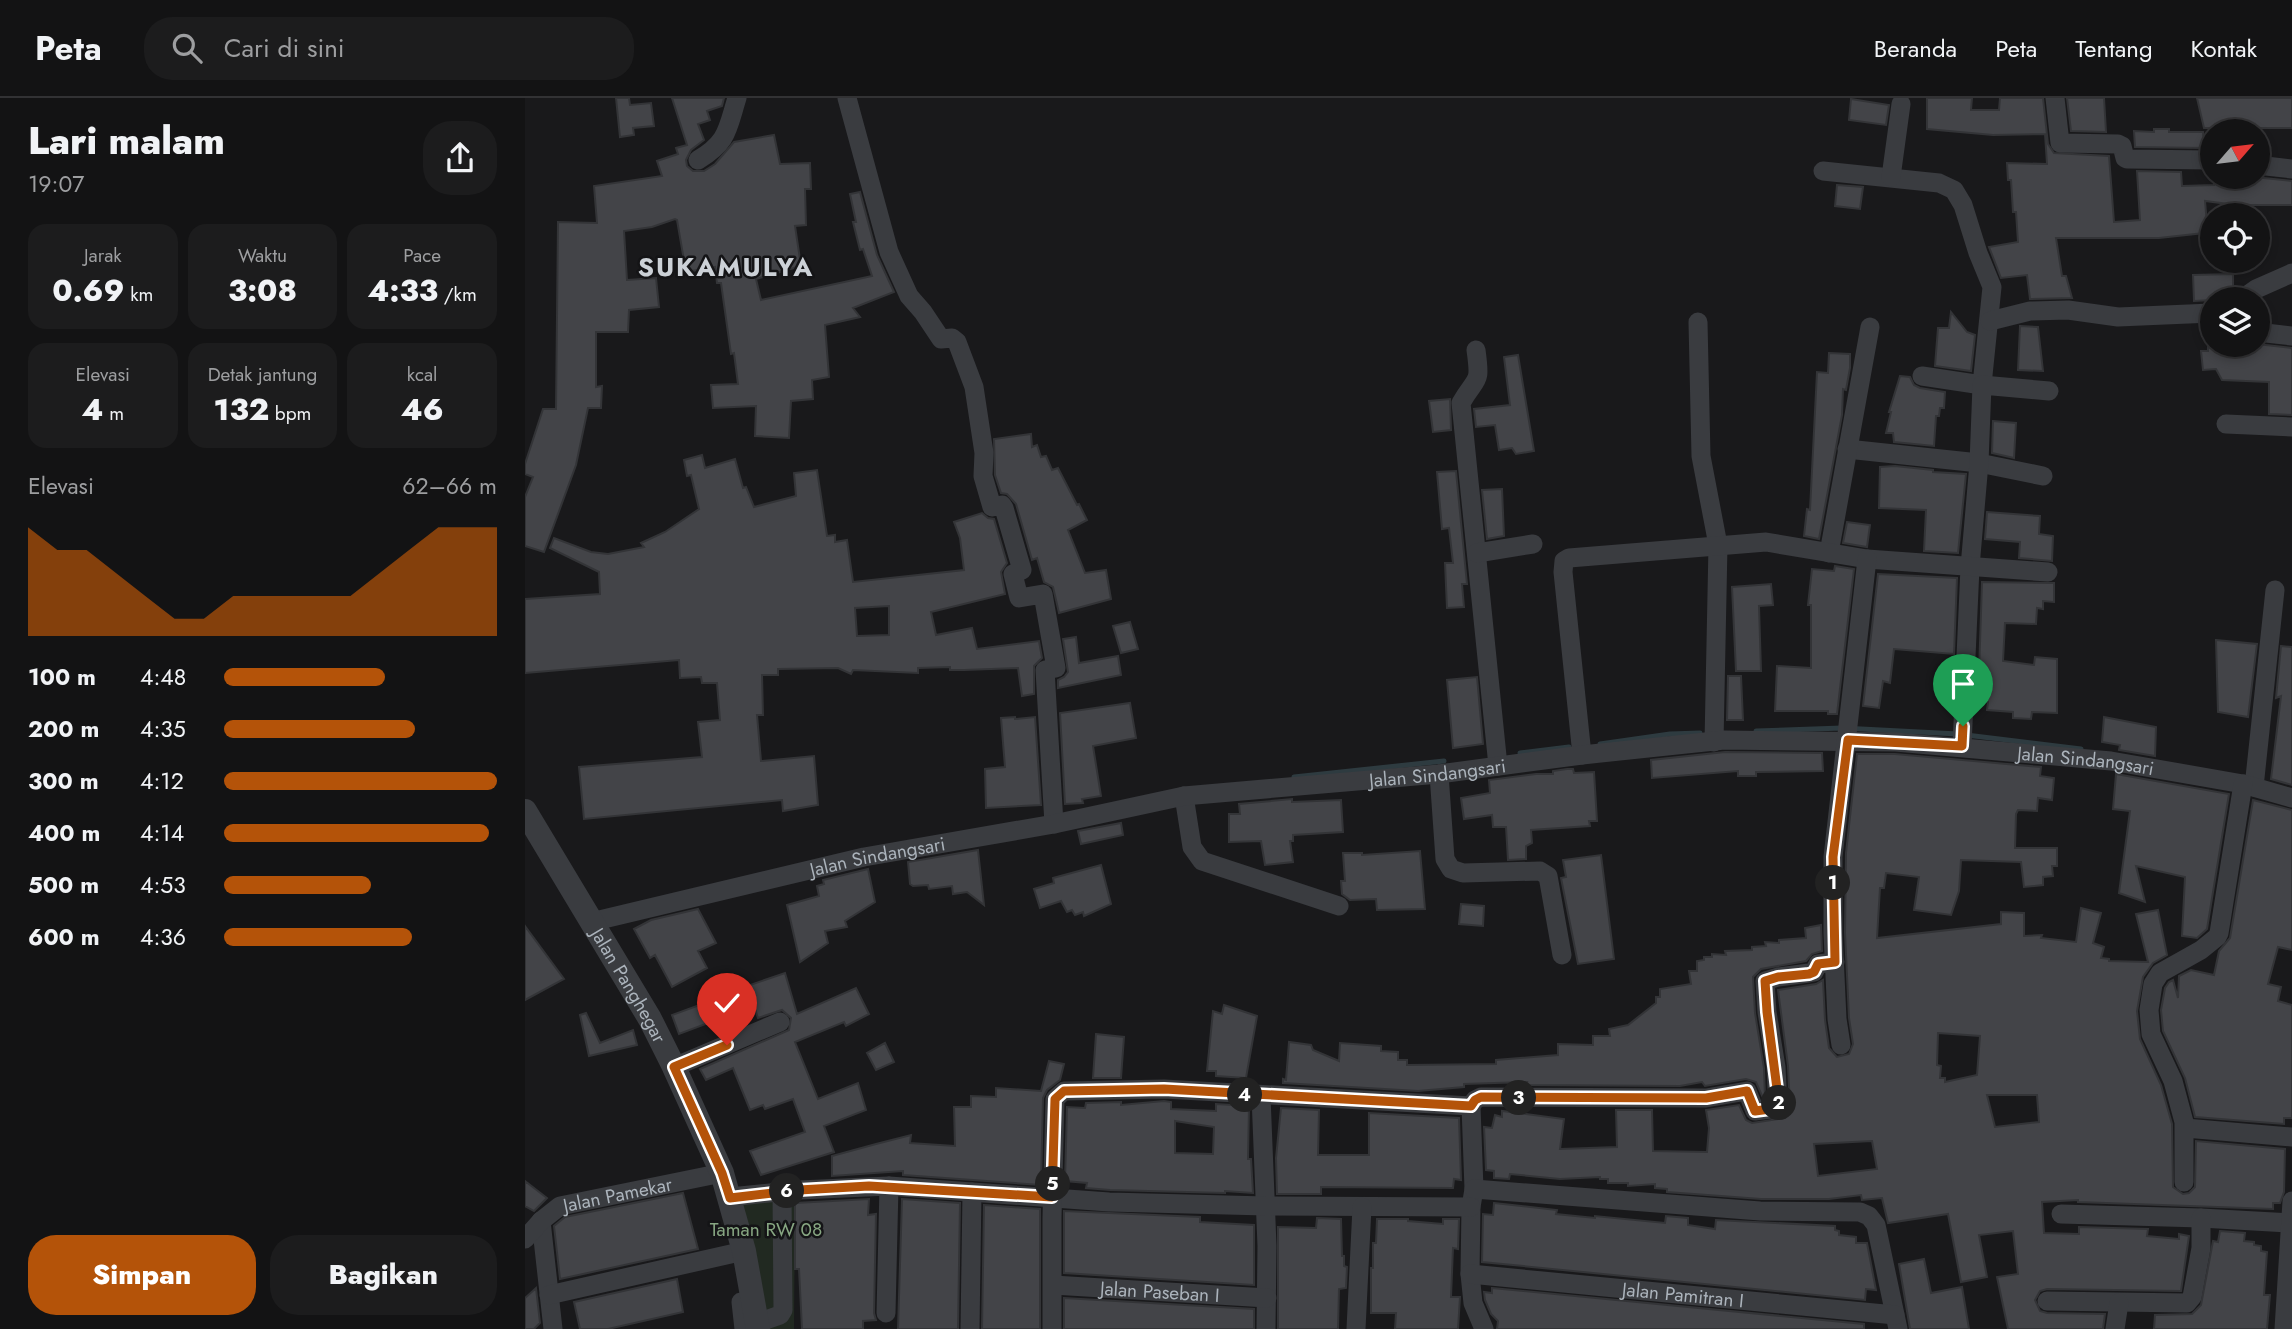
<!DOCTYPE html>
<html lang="id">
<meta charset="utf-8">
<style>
:root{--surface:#131314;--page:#1c1c1d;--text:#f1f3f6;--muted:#9d9ea0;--line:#323234;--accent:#b45309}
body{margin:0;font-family:Jost,sans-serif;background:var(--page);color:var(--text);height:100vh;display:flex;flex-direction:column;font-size:26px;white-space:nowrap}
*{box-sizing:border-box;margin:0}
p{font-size:23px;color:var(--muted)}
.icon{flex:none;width:38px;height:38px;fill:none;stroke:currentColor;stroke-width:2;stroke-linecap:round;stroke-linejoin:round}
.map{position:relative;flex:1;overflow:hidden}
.side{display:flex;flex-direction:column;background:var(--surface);width:525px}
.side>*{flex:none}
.needle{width:46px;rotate:62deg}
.controls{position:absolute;left:1675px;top:21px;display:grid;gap:14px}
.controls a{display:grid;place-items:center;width:70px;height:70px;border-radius:50%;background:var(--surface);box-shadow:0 4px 10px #0003,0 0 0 2px var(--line);font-size:35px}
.pin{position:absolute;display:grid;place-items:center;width:60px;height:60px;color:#fff;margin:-72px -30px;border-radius:50% 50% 50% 0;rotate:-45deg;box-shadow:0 0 7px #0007}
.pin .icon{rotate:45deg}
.km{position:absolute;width:35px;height:35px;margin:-18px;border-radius:50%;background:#222;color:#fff;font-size:19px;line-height:35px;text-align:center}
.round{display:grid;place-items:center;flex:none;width:74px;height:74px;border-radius:28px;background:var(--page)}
.summary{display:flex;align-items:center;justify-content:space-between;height:119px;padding:0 28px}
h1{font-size:38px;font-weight:800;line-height:52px}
.stats{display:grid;grid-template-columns:repeat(3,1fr);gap:10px;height:119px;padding:7px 28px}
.stats div{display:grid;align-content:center;border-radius:18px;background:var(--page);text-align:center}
.stats b{font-size:30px;font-weight:800}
.stats small{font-size:19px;font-weight:400}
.stats p{font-size:19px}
.chart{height:196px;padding:14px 28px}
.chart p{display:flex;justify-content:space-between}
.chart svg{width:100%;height:126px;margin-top:7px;fill:var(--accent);opacity:.7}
.cta{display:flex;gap:14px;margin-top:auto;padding:14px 28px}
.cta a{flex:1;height:80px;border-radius:28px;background:var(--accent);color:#fff;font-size:28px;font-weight:800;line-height:80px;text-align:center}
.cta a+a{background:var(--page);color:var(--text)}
ul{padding:0 28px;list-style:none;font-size:23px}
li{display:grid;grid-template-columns:112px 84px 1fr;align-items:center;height:52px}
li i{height:18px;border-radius:9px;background:var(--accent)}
header{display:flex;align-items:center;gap:42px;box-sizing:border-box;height:98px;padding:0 35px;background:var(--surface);border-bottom:2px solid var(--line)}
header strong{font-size:33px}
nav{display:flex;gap:38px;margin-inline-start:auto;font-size:24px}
.search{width:490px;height:63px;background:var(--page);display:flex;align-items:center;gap:18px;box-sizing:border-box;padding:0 24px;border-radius:28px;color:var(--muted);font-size:26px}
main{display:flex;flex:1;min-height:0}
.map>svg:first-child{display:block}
.green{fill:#212921}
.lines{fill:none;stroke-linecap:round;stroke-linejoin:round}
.stream{stroke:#2e3b40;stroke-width:5}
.building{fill:#434448;stroke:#333437;stroke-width:2;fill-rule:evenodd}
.minor{stroke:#3a3c40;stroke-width:19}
.tertiary{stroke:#3a3c40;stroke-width:24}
.route-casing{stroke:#fff;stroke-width:14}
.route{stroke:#b45309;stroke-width:9}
.labels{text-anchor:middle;stroke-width:5;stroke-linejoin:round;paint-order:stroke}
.street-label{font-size:19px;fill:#abb3bb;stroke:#141416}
.park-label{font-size:19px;fill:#87a682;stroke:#141416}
.district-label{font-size:26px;font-weight:bold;letter-spacing:2px;fill:#ccd1d7;stroke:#141416}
</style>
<header>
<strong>Peta</strong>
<div class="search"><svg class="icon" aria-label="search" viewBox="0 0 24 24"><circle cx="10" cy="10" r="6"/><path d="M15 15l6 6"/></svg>Cari di sini</div>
<nav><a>Beranda</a><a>Peta</a><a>Tentang</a><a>Kontak</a></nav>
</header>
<main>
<section class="side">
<div class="summary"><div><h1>Lari malam</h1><p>19:07</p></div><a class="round"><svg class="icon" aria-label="share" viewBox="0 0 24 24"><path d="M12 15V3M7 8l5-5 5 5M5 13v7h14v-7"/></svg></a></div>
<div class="stats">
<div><p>Jarak</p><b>0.69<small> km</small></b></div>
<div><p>Waktu</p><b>3:08</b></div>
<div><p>Pace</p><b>4:33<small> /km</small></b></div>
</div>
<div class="stats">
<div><p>Elevasi</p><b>4<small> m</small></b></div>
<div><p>Detak jantung</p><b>132<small> bpm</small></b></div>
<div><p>kcal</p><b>46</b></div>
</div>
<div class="chart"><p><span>Elevasi</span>62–66 m</p>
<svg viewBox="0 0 160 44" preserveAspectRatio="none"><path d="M0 44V6L10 14L20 14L30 22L40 30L50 38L60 38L70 30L80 30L90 30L100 30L110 30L120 22L130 14L140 6L150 6L160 6V44z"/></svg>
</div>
<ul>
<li><b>100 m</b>4:48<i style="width:59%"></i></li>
<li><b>200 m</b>4:35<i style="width:70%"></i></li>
<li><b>300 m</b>4:12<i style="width:100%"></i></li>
<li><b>400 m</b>4:14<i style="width:97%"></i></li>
<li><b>500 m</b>4:53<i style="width:54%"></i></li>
<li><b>600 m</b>4:36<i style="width:69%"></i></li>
</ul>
<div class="cta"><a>Simpan</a><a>Bagikan</a></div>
</section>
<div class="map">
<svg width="1767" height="1231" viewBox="0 0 1767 1231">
<rect width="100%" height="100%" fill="#19191b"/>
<path class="green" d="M270 1099 269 1231H232L206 1104Z"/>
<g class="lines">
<path class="stream" d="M1231 633 1317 630 1433 636 1556 651
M1075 646 1145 636 1175 635
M995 655 1044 649
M769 679 919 663"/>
</g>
<path class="building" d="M91 0H104L105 7 126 5 129 28 108 30 109 37 95 39Z
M147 0H199L197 8 182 13 185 22 173 26 179 42 166 52 161 62 162 68 168 73H179L190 66 209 44 249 37 255 66 285 65 286 91H280L281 127 270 128 276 168 231 181 236 202 347 178 338 151 335 152 328 124H331L325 96 335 94 352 157 369 194 328 210 335 219 300 227 304 279 287 282 288 301 266 303 264 340 230 338 231 308 188 310 186 287 213 286 209 255 206 256 196 185H192L190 169 161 174 152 122 150 121 127 129 99 133 102 182 131 180 134 209 104 212 103 234H71V289L77 288 76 310H63L51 367 19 454 0 448V399L8 379 0 376V366L18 311H31L33 124 72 125 69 88 137 78 132 63 153 56 151 50 162 47Z
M1402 0H1447L1446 12H1474L1475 0H1518L1523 46 1529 55 1584 58 1589 124 1615 122 1612 73 1656 74 1657 88 1689 87V79H1729L1767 83V107H1711L1680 103 1682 126H1678L1679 135 1634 140H1531L1537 178H1541L1547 200 1505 201 1502 177 1476 180 1464 149 1493 144 1491 114H1488L1486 82H1483L1482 65 1522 66 1520 36 1468 37 1402 31Z
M1542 0H1579L1581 34 1546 33Z
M1672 0H1767V30H1679Z
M1326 1 1364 7 1361 27 1324 22Z
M1629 31H1644V34H1678L1679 50 1610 49 1609 33 1629 34Z
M1312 87 1338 89 1335 111 1310 108Z
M1708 176V193L1705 201 1669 203 1668 177Z
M1426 214 1442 234 1450 237 1446 273 1410 268 1413 230H1424Z
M1495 228 1513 229 1518 273 1493 272Z
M1732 246 1767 250V317L1744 316V284L1697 282 1691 271 1678 272 1676 253H1683V247Z
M1304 255 1325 256V270L1321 292 1318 291 1317 317 1294 441 1279 438 1282 411 1285 412 1292 274 1303 275Z
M993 257 1009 353 991 356 987 350 974 352 970 327 951 329 949 311 985 307 979 259Z
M1375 278 1385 279 1389 287 1395 290 1420 294 1419 310H1415L1414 318H1411L1409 348 1369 344 1368 335H1361L1366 314H1364Z
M925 301 926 332 908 334 904 303Z
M1468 323 1491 325 1489 360 1467 355Z
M506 336 507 349 512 347 516 359 521 358 527 372 533 370 552 407 554 406 562 422 543 432 560 475 581 472 586 501 534 515 528 489 519 484 512 460 507 462 491 406 482 396 476 395 470 377 469 341Z
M177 357 180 370 210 361 218 390 221 389 229 409 271 398 269 375 292 372 302 438 310 437V444L322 442 328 484 439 472 435 440 429 424 457 415 463 420 469 421 482 465 476 474 480 496 406 514 411 537 447 530 452 551 514 543 517 560 509 568V596L497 598 493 570 439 572H425V569L393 570V575L328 572 326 576 313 570 253 571V577H237L238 617H232L236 663 289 658 293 707 258 713 257 702 59 721 54 669 177 659 173 624 195 622 192 585H177L176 579 155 580 154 562 0 575V501L75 496 74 474 25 450 29 440 66 454 83 456 119 449 116 445 140 434 174 411 166 377 162 378 159 362ZM364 508V537L332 538 330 510Z
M1370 368 1408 372V374L1441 376 1433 455 1399 453 1401 412 1354 410 1355 369Z
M931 373 942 486H937L939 509 922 510 920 465H928L924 430 917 431 912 374Z
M977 391 979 438 962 441 957 392Z
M1462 414 1515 418 1514 436 1528 438 1527 463 1494 460 1495 444 1460 441Z
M1322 424 1345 427 1342 449 1318 445Z
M1310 468 1329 471 1312 616H1303V613H1250L1252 568 1286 570V507H1283L1287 471 1309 473Z
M1353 476 1432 480 1429 556 1369 551 1365 585 1358 583 1354 610 1338 608Z
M1457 484 1529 485V504L1518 503V511L1512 510 1511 526 1480 525 1478 563 1509 567 1510 559 1532 561V615L1507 614 1506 621 1488 620V614L1462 612 1463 604 1458 603 1459 576 1454 575Z
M1246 486 1248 507 1234 508 1236 573H1211L1207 489Z
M605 524 613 551 596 555 588 528Z
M551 539 554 565 593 558 596 577 533 590V582L539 579 543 574 538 541Z
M1691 542 1732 546 1723 619 1693 614Z
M1756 548 1767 549V687L1746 681 1756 598 1751 600Z
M1203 578H1216L1218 622H1202Z
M952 579 958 646 928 650 922 582Z
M605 605 611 640 568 648 576 698 557 701 558 705 540 706 535 615Z
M490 619V621L510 619 516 707 461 710 460 671 480 669 476 620Z
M1579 619 1631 629 1630 658 1594 652 1595 647 1577 644Z
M1200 654 1297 655 1298 673 1231 674V678H1213V673L1127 680 1126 662Z
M1332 656H1370L1516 669 1515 678 1529 680 1527 702 1513 700 1512 713 1493 712 1491 716 1490 750H1532V768H1527L1528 778 1518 779V787L1499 789 1496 764 1436 762 1434 793 1426 817 1389 812 1394 779 1361 775 1359 790H1355L1352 840 1476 826V814L1499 815V838L1517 837 1516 840 1551 844 1556 810 1576 815 1568 845 1579 849 1576 860 1584 861V863L1623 864 1611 816 1633 812 1642 857 1628 865 1618 879 1612 913 1615 941 1636 987 1647 1026 1648 1089 1658 1096 1664 1095 1670 1089 1671 1043 1760 1051 1759 1094 1755 1105H1748V1111L1553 1104V1102L1517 1104 1519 1135 1554 1136V1129L1623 1131 1622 1138 1654 1141V1136L1664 1138 1656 1193 1522 1191 1515 1193 1510 1202 1515 1213 1522 1215 1580 1216 1578 1231H1483L1472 1179 1493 1176 1488 1133 1454 1137 1462 1179 1436 1184 1423 1116 1363 1125 1357 1100 1337 1102 1336 1097 1304 1101H1236L1142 1094V1091L1130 1090V1086L1103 1088V1085H1083V1081H1075V1079L1035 1081 985 1076 984 1081 969 1080V1073L961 1072 959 1029 967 1030 970 1017 977 1019V1013L1039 1021 1035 1051 1092 1049 1091 1012H1127L1128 1053 1182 1054 1184 1030 1181 1012 1214 1007 1221 1022 1227 1025 1260 1020 1265 1009 1263 968 1253 892 1291 886 1298 882 1300 922 1304 950 1312 959 1324 956 1328 946 1324 920 1320 835 1321 755ZM1413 935 1455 938 1452 977 1420 984V980H1415L1416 968 1412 967ZM1462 997H1512L1514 1024 1470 1029ZM1347 1043 1352 1071 1293 1078 1289 1046Z
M1042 671H1048L1049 675 1069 674 1072 723H1064L1065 728 1006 732 1007 745 1001 748V761L983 762 981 729H968L967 717 939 721 936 700 965 695 964 682 1011 676H1028V673Z
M1591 676 1704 696 1682 831 1672 840 1657 838 1660 779 1611 768 1620 804 1594 795 1605 713 1588 711Z
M767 701V704L816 702 818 734 768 737V743H765L768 764 740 767 736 743 704 744V716H715L714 706Z
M1728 702 1767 712V852L1753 849 1743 886 1756 889 1753 903 1767 907V1020H1759V1026L1670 1019 1660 980 1638 933 1636 912 1640 890 1644 884 1648 882 1653 900 1654 878 1666 872 1689 877 1694 853 1705 840Z
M596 725 598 737 556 746 553 733Z
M453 752 459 807 442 794 428 796 427 788 404 791 403 787 388 788 385 786 383 764Z
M895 753 900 811 852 812 851 801 825 802 817 796 816 783H820L818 755H837V757Z
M1076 757 1089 861 1053 866 1036 780 1041 779 1038 762Z
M576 767 586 806 559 818 558 814 550 817 547 812 542 814 536 803 515 810 509 791 529 785 528 780Z
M343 771 350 804 320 823 322 829 300 833 303 845 275 864 262 807 294 798 292 788 299 786 298 782Z
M936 806 959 808 958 828 934 826Z
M173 811 191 845 173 853 182 870 147 889 130 857 125 860 109 831 126 822Z
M1296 827 1297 853 1287 856 1281 863 1236 871 1228 879 1230 915 1239 970 1240 999 1238 1000 1231 984 1221 981 1180 988 1177 984 1155 988 1001 987 1002 984 939 986V989L893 993 758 985V981L761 982 764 944 786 947 788 952 814 963 815 945 856 948V953L873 954V962H882V967L971 966V962L1033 957V946L1068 947V938H1085L1084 931 1103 927 1131 905V899H1135V891L1166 886 1164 873H1172V863L1179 862V859H1187V856L1201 857 1200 853 1227 852V849L1241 848 1240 844 1254 845V842L1281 840 1280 830Z
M0 828 39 881 0 902Z
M260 875 272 916 331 890 344 916 321 928 319 924 270 944 293 1001 333 985 341 1012 299 1028 309 1054 236 1077 225 1053 280 1034 268 1001 240 1011 238 1007 225 1012 208 970 181 982 175 971 264 932 266 920 257 912 233 920 222 888Z
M188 902 194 921 154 936 147 917Z
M699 907 732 918 721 980 691 978V973H682L688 913 697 916Z
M61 915 75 945 108 932 112 947 64 958 55 917Z
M571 936 599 939 596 980H568Z
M360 945 369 964 351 972 342 955Z
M524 963 539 966 535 982 522 992 518 1000 516 1087 378 1077V1073L307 1078V1058L351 1046 386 1037 385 1045 430 1048 429 1009H446V998L471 999V990L516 993Z
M639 1003 646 1004V1011L691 1013V1006L724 1008 723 1061H726L728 1095 700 1093V1095L585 1092 561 1090 562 1085 540 1083 542 1009 560 1010 561 1005 596 1004V1007ZM650 1023 689 1029 688 1056 650 1055Z
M756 1010 794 1012 793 1057H844V1015L934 1020 936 1082 929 1081 928 1090 796 1089V1096H752L751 1060Z
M0 1083 22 1100 9 1113 0 1108Z
M158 1095 173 1151 35 1181 29 1128 40 1119Z
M344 1101 343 1117 351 1116 349 1215 351 1222 338 1223V1231H277L274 1171H270V1105Z
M377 1101 435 1105 433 1231H373Z
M969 1105 1032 1112 1031 1116 1070 1120V1118L1140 1125 1141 1118 1163 1120V1127L1190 1131 1191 1122 1310 1128V1132L1314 1133V1137L1331 1139V1145H1342L1351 1192 1341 1191 1340 1202 957 1164 958 1116 968 1117Z
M459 1107 515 1111V1231H457Z
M539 1113 675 1119V1124L729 1127V1187L539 1175Z
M792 1120 816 1121 817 1158H819V1168L822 1169 821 1190 814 1191 813 1231H753V1129L791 1130Z
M852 1121H883V1123L918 1126V1121H934L933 1151 928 1150 926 1199H935L933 1231H870L871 1215H846V1170H848V1145H851Z
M1695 1133 1720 1135 1719 1143 1729 1144V1147L1736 1148V1153L1742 1154 1739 1197H1745L1742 1231H1629L1630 1217 1667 1216 1676 1207 1688 1143 1693 1144Z
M1399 1161 1406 1195 1437 1189 1444 1231H1385L1374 1166Z
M152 1181 158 1214 83 1231H55L49 1204Z
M11 1190 15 1225 9 1231H0V1200Z
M967 1190 1339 1226V1231H972L973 1223 966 1216 960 1202 959 1194 967 1195Z
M539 1200 729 1211V1231H539Z"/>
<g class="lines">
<g class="minor">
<path d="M322 0 364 154 384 198 398 214 416 241 427 240 432 244 449 289 459 355 458 378 467 409 477 407 479 410 497 472 488 476 494 500 518 496 531 570 520 572 529 726"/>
<path d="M1530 0 1535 45 1593 46 1597 48 1600 60 1602 61 1687 62"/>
<path d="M173 62C203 44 202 32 212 0"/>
<path d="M1732 67 1767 71"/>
<path d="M1298 73 1414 85 1429 92 1438 107 1453 155 1467 189 1457 287 1397 278"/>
<path d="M1366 79 1376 6"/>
<path d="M1717 201 1731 191 1767 175"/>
<path d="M1465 223 1505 213 1543 212 1593 219 1687 215"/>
<path d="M1173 224 1176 358 1193 447 1189 644"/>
<path d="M1732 234 1767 238"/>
<path d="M951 252C956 288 952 277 936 305L973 668"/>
<path d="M1701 326 1767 329"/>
<path d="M1322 351 1454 365 1518 378"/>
<path d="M952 455 1008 446"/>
<path d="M1304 455 1345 229"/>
<path d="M1437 648 1445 469 1454 365 1457 287 1524 293"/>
<path d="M1057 657 1038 474 1039 463 1044 460 1241 444 1342 461 1523 474"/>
<path d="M914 676 920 761 926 771 938 775 1015 773 1023 778 1037 857"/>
<path d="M1729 689 1750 492"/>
<path d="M659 698 667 749 677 763 814 808"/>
<path id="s1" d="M66 824 339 759 529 726 659 698 914 676 1057 657 1199 642 1371 644 1586 663 1718 686 1767 700"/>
<path d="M1316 947 1312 921 1308 835V759L1342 461"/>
<path d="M149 969 255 924"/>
<path d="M736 998 742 1148 741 1231"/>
<path d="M946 1008 950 1002 956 999 1181 1000 1222 993 1230 1013 1253 1010 1251 969 1242 914 1240 883 1253 879 1284 875 1289 874 1293 866 1310 864"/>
<path d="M946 1008 949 1091 946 1109 945 1176 948 1205 959 1231"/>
<path d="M1660 1030 1767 1039"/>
<path d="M1659 1084V1024L1648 983 1626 936 1624 912 1628 886 1635 875 1676 852 1692 839 1694 835 1718 686"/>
<path d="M949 1091 1235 1113 1335 1114 1344 1118 1351 1127 1373 1231"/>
<path d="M205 1099 274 1092 364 1088 584 1104 741 1108 946 1109"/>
<path d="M1536 1116 1676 1120 1765 1125"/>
<path d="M16 1123 28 1231"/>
<path id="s2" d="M0 1141 16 1123 35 1108 197 1075"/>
<path id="s3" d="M945 1176 1370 1217"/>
<path id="s4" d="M528 1187 742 1200"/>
<path d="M24 1197 219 1153"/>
<path d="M1522 1203 1662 1205 1667 1199 1676 1150V1120"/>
<path d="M216 1204 219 1231"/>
<path d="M361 1215 364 1088"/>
<path d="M232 1225 255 1217 258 1212 257 1094"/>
<path d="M527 1230V1120L530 1001 539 993 639 991 946 1008"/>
<path d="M445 1231 447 1094"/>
<path d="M831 1231 837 1109"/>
<path d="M1590 1231 1594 1205"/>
<path d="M1759 1231 1767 1103"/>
</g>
<path class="tertiary" id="s5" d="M0 713 125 921 149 969 197 1075 219 1153 233 1231"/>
</g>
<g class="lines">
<defs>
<path id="route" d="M202 947 149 969 197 1075 205 1100 274 1092 344 1088 527 1099 530 1001 539 993 639 991 946 1008 950 1002 956 999 1181 1000 1222 993 1230 1013 1253 1010 1254 1006 1242 914 1240 883 1253 879 1284 876 1289 874 1293 866 1310 864 1308 759 1323 642 1437 648 1438 628"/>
</defs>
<use href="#route" class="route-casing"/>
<use href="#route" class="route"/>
</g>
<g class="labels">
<g class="street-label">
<text dy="7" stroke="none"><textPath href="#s1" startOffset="1512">Jalan Sindangsari</textPath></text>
<text dy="7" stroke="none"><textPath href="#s1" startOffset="861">Jalan Sindangsari</textPath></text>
<text dy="7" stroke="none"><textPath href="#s1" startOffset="294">Jalan Sindangsari</textPath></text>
<text dy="7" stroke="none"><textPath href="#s5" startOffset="203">Jalan Panghegar</textPath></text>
<text dy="7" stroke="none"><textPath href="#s2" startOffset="107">Jalan Pamekar</textPath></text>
<text dy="7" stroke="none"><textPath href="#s4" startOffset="107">Jalan Paseban I</textPath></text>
<text dy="7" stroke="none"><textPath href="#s3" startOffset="214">Jalan Pamitran I</textPath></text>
</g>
<g class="park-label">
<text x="241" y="1138">Taman RW 08</text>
</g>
<g class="district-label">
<text x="201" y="178">SUKAMULYA</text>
</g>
</g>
</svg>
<div class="controls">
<a><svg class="needle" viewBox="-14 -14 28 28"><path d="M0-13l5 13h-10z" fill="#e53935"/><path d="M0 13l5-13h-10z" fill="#9d9ea0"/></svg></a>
<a><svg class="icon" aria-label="locate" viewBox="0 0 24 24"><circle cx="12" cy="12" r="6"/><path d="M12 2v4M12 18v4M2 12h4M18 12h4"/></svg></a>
<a><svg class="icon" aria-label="layers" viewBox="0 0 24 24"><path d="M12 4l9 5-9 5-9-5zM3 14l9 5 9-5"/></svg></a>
</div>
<div class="pin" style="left:1438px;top:628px;background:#1e9e55"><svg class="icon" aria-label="arrive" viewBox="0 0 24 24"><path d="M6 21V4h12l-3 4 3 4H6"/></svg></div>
<div class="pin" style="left:202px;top:947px;background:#d93025"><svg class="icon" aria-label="check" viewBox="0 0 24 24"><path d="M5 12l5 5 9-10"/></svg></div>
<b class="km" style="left:1308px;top:785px">1</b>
<b class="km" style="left:1254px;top:1005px">2</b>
<b class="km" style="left:994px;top:1000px">3</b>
<b class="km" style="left:720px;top:997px">4</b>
<b class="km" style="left:528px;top:1086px">5</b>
<b class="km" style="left:262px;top:1093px">6</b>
</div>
</main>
